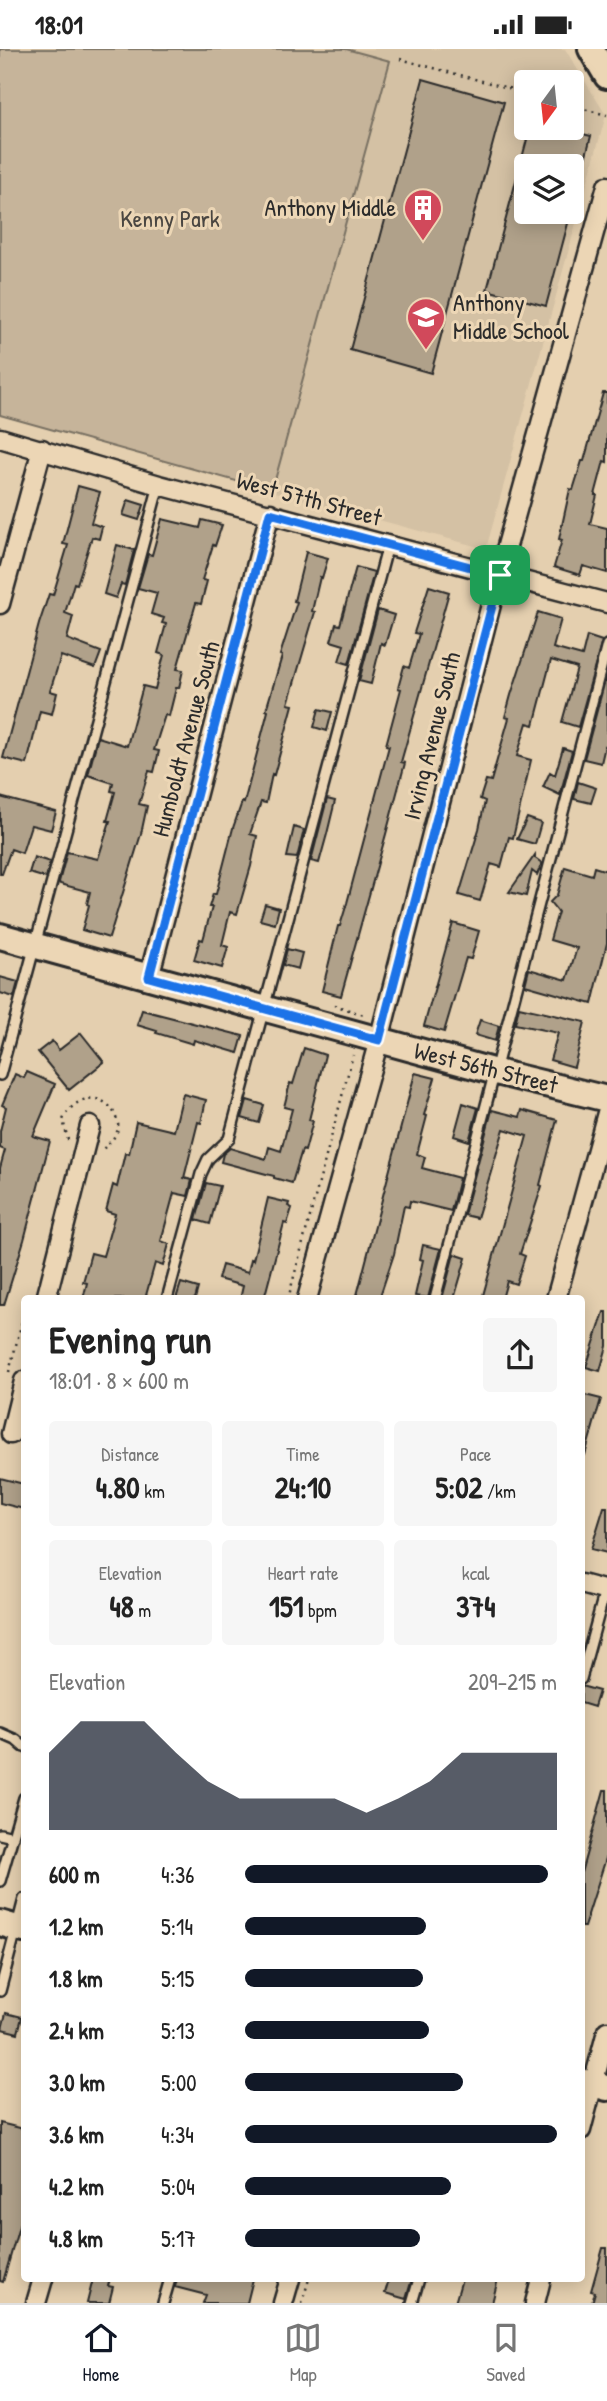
<!DOCTYPE html>
<meta charset="utf-8">
<style>
:root{--surface:#fff;--page:#f6f6f6;--text:#222;--muted:#767676;--line:#e0e0e0;--accent:#111827}
body{margin:0;font-family:"Patrick Hand",sans-serif;background:var(--page);color:var(--text);height:100vh;display:flex;flex-direction:column;font-size:26px;white-space:nowrap}
*{box-sizing:border-box;margin:0}
p{font-size:23px;color:var(--muted)}
.icon{flex:none;width:38px;height:38px;fill:none;stroke:currentColor;stroke-width:2;stroke-linecap:round;stroke-linejoin:round}
.map{position:relative;flex:1;overflow:hidden}
.panel{position:absolute;left:21px;top:1246px;width:564px;height:987px;display:flex;flex-direction:column;background:var(--surface);border-radius:7px;box-shadow:0 4px 18px #0003}
.panel>*{flex:none}
.needle{width:46px;rotate:195deg}
.buttons{position:absolute;left:514px;top:21px;display:grid;gap:14px}
.buttons a{display:grid;place-items:center;width:70px;height:70px;border-radius:7px;background:var(--surface);box-shadow:0 4px 18px #0003;font-size:35px}
.pin{position:absolute;display:grid;place-items:center;width:60px;height:60px;color:#fff;margin:-30px;border-radius:14px;box-shadow:0 4px 10px #0006}
.round{display:grid;place-items:center;flex:none;width:74px;height:74px;border-radius:7px;background:var(--page)}
.summary{display:flex;align-items:center;justify-content:space-between;height:119px;padding:0 28px}
h1{font-size:38px;font-weight:800;line-height:52px}
.figures{display:grid;grid-template-columns:repeat(3,1fr);gap:10px;height:119px;padding:7px 28px}
.figures div{display:grid;align-content:center;border-radius:7px;background:var(--page);text-align:center}
.figures b{font-size:30px;font-weight:800}
.figures small{font-size:19px;font-weight:400}
.figures p{font-size:19px}
.chart{height:196px;padding:14px 28px}
.chart p{display:flex;justify-content:space-between}
.chart svg{width:100%;height:126px;margin-top:7px;fill:var(--accent);opacity:.7}
ul{padding:0 28px;list-style:none;font-size:23px}
li{display:grid;grid-template-columns:112px 84px 1fr;align-items:center;height:52px}
li i{height:18px;border-radius:9px;background:var(--accent)}
.status{display:flex;justify-content:space-between;align-items:center;height:49px;padding:0 35px;background:var(--surface);direction:ltr}
.status svg{height:19px;fill:currentColor}
.dock{display:flex;justify-content:space-around;align-items:center;height:98px;border-top:2px solid var(--line);background:var(--surface);font-size:19px;color:var(--muted)}
.dock a{display:grid;justify-items:center;gap:4px}
.dock .current{color:var(--accent)}
.map>svg:first-child{display:block}
.built{fill:#d4c1a4;fill-rule:evenodd}
.green{fill:#c6b49a;stroke:#787062;stroke-width:2}
.building{fill:#b0a18a;stroke:#2b2b2b;stroke-width:2}
.lines{fill:none;stroke-linecap:round;stroke-linejoin:round}
.lane-casing{stroke:#2b2b2b;stroke-width:14}
.street-casing{stroke:#2b2b2b;stroke-width:23}
.secondary-casing{stroke:#2b2b2b;stroke-width:30}
.path{stroke:#2b2b2b;stroke-width:2.5;stroke-dasharray:2 5;stroke-linecap:butt}
.lane{stroke:#ecd6b5;stroke-width:9}
.street{stroke:#ecd6b5;stroke-width:18}
.secondary{stroke:#ecd6b5;stroke-width:24}
.route-casing{stroke:#fff;stroke-width:14}
.route{stroke:#1a73e8;stroke-width:9}
.labels{text-anchor:middle;stroke-width:6;stroke-linejoin:round;paint-order:stroke}
.poi-label{font-size:24px;fill:#2b2b2b;stroke:#ecd6b5;text-anchor:end}
.park-label{font-size:24px;fill:#4a4641;stroke:#ecd6b5}
.street-label{font-size:24px;fill:#2b2b2b;stroke:#ecd6b5}
</style>
<div class="status"><b>18:01</b><svg viewBox="0 0 49 12"><path d="M0 12V9h3v3zM5 12V6h3v6zM10 12V3h3v9zM15 12V0h3v12zM26 1h20v11H26zM47 4h2v5h-2z"/></svg></div>
<div class="map">
<svg width="607" height="2254" viewBox="0 0 607 2254">
<rect width="100%" height="100%" fill="#e4cfaf"/>
<filter id="ink" filterUnits="userSpaceOnUse"><feTurbulence type="fractalNoise" baseFrequency=".0143" numOctaves="2"/><feDisplacementMap in="SourceGraphic" scale="14" xChannelSelector="R" yChannelSelector="G"/><feConvolveMatrix kernelMatrix="1 2 1 2 8 2 1 2 1" color-interpolation-filters="sRGB"/></filter>
<g filter="url(#ink)">
<path class="built" d="M346 0H565L606 66 486 500 272 442 390 12ZM527 33H572V79H527ZM527 117H572V163H527Z"/>
<path class="green" d="M0 0H346L390 12 272 442 0 366Z"/>
<path class="building" d="M423 30 504 53 431 324 350 301Z
M530 79H558L591 87 577 141H572V117H527V163H571L546 257 487 241Z
M603 344H607V413L604 412 595 446H597L590 475 607 479V524L583 517 580 526 554 518 562 491 559 490 570 440 573 441 582 412H584Z
M78 437 100 443 91 474 102 478 99 490 92 488 77 535 74 534 65 564 73 567 67 590 101 603 95 619 61 607 50 642 57 644 52 665 40 662 27 715 3 709 39 575 49 545 53 546 68 496 63 495Z
M128 451 144 456 139 471 123 466Z
M162 470 200 479 202 471 222 476 215 497 213 496 202 531 207 532 201 555 196 554 177 620 183 621 179 639H176L169 667 165 666 154 701 159 702 154 723 149 722 139 755 147 757 141 785 109 889 82 881 89 856 87 855 90 843 60 835 59 833 67 803 98 810 110 772H107L115 743 111 742 113 734 88 726 98 688 127 697 143 637 155 640 164 606 158 604 166 575 162 574 164 569 151 565 157 544 138 539 148 505 152 506Z
M117 496 134 501 125 536 121 535 116 549 104 545Z
M306 503 328 509 322 529 320 528 312 562 315 563 288 655 293 656 274 726 272 725 266 754 261 753 250 785 257 787 251 817 237 865 230 863 222 896 228 898 222 919 194 911 200 890 203 891 212 858H209L213 845H216L233 779 242 753 244 754 268 662 266 661 282 607 280 606 297 553 294 552Z
M356 518 374 523 349 615 339 612 344 596 331 592 336 575 340 576Z
M429 537 449 543 401 713 405 714 386 785 341 947 322 942 338 877H340L347 854 389 697 386 696 401 640 398 639 404 617 409 619 419 585 414 584Z
M378 561 394 566 385 596 381 594 371 635 359 632Z
M538 563 561 570 553 599 582 607 587 587 602 592 578 678 562 673 577 619 551 611 534 676 527 674 517 707 531 711 513 789 509 788 501 818 491 815 480 852 459 846 479 780 485 752 480 750 486 731 491 732 509 669 505 668 511 646Z
M607 624V698L605 697 601 714 584 710Z
M319 660 332 663 327 682 314 678Z
M563 699 572 702 560 746 543 738 550 723 555 726Z
M578 733 596 739 591 754 574 750Z
M0 748 56 763 51 781 31 776 22 804 11 800 2 825H0Z
M327 750 335 752 327 785 319 814 311 812Z
M527 769 541 774 535 795 517 790Z
M294 778 304 781 297 809 287 808Z
M535 806V809L542 814 537 826 532 822 526 847 509 843Z
M34 808 50 813 46 829 29 824Z
M565 818 592 826 594 818 607 822V894L592 955 525 936 529 920 567 931 577 899 550 891 558 863 550 853 557 846Z
M265 855 279 859 275 875 260 871Z
M453 874 479 882 471 910 466 909 444 983 424 977Z
M287 900 302 904 298 920 283 916Z
M0 928 18 933 14 948 0 944Z
M519 958 585 973 574 1018 550 1011 558 984 515 975Z
M142 961 243 987 238 1004 194 991 193 995 156 984 157 982 137 976Z
M480 971 499 977 495 992 475 986Z
M81 984 104 1013 69 1041 38 1003 52 992 59 1001Z
M304 999 325 1006 309 1071 313 1072 305 1102 302 1101 292 1134 274 1129V1127L221 1113 223 1105 230 1099 266 1110 269 1098 281 1102 292 1060 284 1058 290 1034 293 1035Z
M27 1023 55 1035 33 1087 50 1092 24 1191 4 1256H0V1119L5 1101 0 1099V1082L6 1058 2 1056 15 1025 24 1029Z
M415 1024 435 1029 424 1066 427 1067 417 1105 425 1108 422 1119 459 1129 451 1162 410 1152 409 1158 404 1157 394 1205 379 1250H356Z
M183 1045 206 1051 201 1074 198 1073 184 1129 192 1131 188 1147 174 1144 161 1192 169 1195 163 1217 155 1214 145 1250H83L87 1234 83 1233 91 1204 103 1207 115 1165 106 1162 113 1136 117 1138 125 1104 129 1105 136 1073 174 1082Z
M247 1051 264 1056 259 1074 242 1069Z
M463 1054 478 1059 469 1092 454 1087Z
M492 1061 520 1068 522 1061 557 1071 540 1136 542 1137 520 1205 525 1207 516 1235 507 1232 502 1250H482L527 1087 504 1080 477 1169 464 1166Z
M206 1134 220 1137 210 1175 196 1171Z
M268 1149 289 1154 288 1157 292 1159 287 1175 284 1174 264 1250H240L243 1237 218 1230 222 1216 248 1223 251 1210 253 1211Z
M423 1196 441 1200 428 1249 415 1247 423 1211 420 1210Z
M454 1205 466 1209 454 1250H442Z
M181 1234 198 1239 195 1250H176Z
M604 1263H607V1297L600 1322 586 1318Z
M581 1345 601 1350 585 1406H581Z
M0 1429 24 1435V1460L0 1454Z
M604 1458H607V1504L591 1500Z
M581 1637 599 1642 594 1658 581 1654Z
M604 1741H607V1806L584 1878H581V1824Z
M6 1964 22 1968 18 1984 2 1980Z
M0 2074 24 2080V2160L3 2233 0 2232Z
M603 2199H607V2254H592L595 2243 591 2242Z
M93 2230H110L108 2237 113 2238 109 2254H87Z
M177 2230H253L247 2254H203L206 2246 175 2238Z
M389 2230H412L406 2250 385 2244Z
M462 2230H498L492 2254H455Z"/>
<g class="lines">
<defs>
<path id="lane" d="M0 1026 159 436
M167 1250 201 1125 208 1110 229 1090 388 496
M435 1250 607 596
M581 1630 606 1538
M0 1684 16 1691 24 1698
M0 1785 13 1788
M0 1832 24 1749
M0 1942 24 1850
M163 2254 170 2230
M412 2254 419 2230"/>
<path id="street" d="M0 389 159 436 607 554
M0 555 42 400
M149 928 270 464
M46 1250 90 1077
M307 1250 379 991 495 540 607 137
M556 1250 607 1064
M11 1385 24 1332
M581 1535 607 1542
M581 2081 607 1982
M36 2254 43 2230
M283 2254 290 2230
M535 2254 541 2230"/>
<path id="secondary" d="M591 0 607 27
M0 887 496 1023 607 1050
M0 1874 24 1881
M581 2032 607 2039"/>
</defs>
<use href="#lane" class="lane-casing"/>
<use href="#street" class="street-casing"/>
<use href="#secondary" class="secondary-casing"/>
<path class="path" d="M400 10 527 44
M572 57 607 66
M334 956 367 967
M68 1091 63 1071C71 1052 94 1041 110 1058 115 1063 117 1071 119 1079L113 1090 101 1102
M288 1250 353 1006
M9 1323 24 1265
M302 2254 309 2230"/>
<use href="#lane" class="lane"/>
<use href="#street" class="street"/>
<use href="#secondary" class="secondary"/>
</g>
</g>
<g class="lines" filter="url(#ink)">
<defs>
<path id="route" d="M270 464 500 526 379 991 149 928Z"/>
</defs>
<use href="#route" class="route-casing"/>
<use href="#route" class="route"/>
</g>
<defs>
<symbol id="building-pin" viewBox="-11 -11 22 30"><path d="M0 17L-7.5 6A9.5 9.5 0 1 1 7.5 6Z" fill="#d1495b" stroke="#ecd6b5"/><path d="M-4-6H4V6H1V3H-1V6H-4ZM-2.5-4.3h1.7v1.8h-1.7ZM.8-4.3h1.7v1.8H.8ZM-2.5-1h1.7V.8h-1.7ZM.8-1h1.7V.8H.8Z" fill="#fff"/></symbol>
<symbol id="school-pin" viewBox="-11 -11 22 30"><path d="M0 17L-7.5 6A9.5 9.5 0 1 1 7.5 6Z" fill="#d1495b" stroke="#ecd6b5"/><path d="M0-5L7-2L0 1L-7-2ZM-4 1L0 2.5L4 1V4Q0 6-4 4Z" fill="#fff"/></symbol>
</defs>
<g fill-rule="evenodd">
<use href="#building-pin" x="401" y="137" width="44" height="60"/>
<use href="#school-pin" x="404" y="246" width="44" height="60"/>
</g>
<g class="labels">
<g class="poi-label">
<text x="396" y="167">Anthony Middle</text>
<text x="453" y="262" text-anchor="start">Anthony<tspan x="453" dy="28">Middle School</tspan></text>
</g>
<g class="park-label">
<text x="170" y="178">Kenny Park</text>
</g>
<g class="street-label">
<text transform="translate(309 450) rotate(15)" y="8">West 57th Street</text>
<text transform="translate(432 687) rotate(-76)" y="8">Irving Avenue South</text>
<text transform="translate(186 690) rotate(-75)" y="8">Humboldt Avenue South</text>
<text transform="translate(486 1019) rotate(14)" y="8">West 56th Street</text>
</g>
</g>
</svg>
<div class="buttons">
<a><svg class="needle" viewBox="-14 -14 28 28"><path d="M0-13l5 13h-10z" fill="#e53935"/><path d="M0 13l5-13h-10z" fill="#767676"/></svg></a>
<a><svg class="icon" aria-label="layers" viewBox="0 0 24 24"><path d="M12 4l9 5-9 5-9-5zM3 14l9 5 9-5"/></svg></a>
</div>
<div class="pin" style="left:500px;top:526px;background:#1e9e55"><svg class="icon" aria-label="arrive" viewBox="0 0 24 24"><path d="M6 21V4h12l-3 4 3 4H6"/></svg></div>
<section class="panel">
<div class="summary"><div><h1>Evening run</h1><p>18:01 · 8 × 600 m</p></div><a class="round"><svg class="icon" aria-label="share" viewBox="0 0 24 24"><path d="M12 15V3M7 8l5-5 5 5M5 13v7h14v-7"/></svg></a></div>
<div class="figures">
<div><p>Distance</p><b>4.80<small> km</small></b></div>
<div><p>Time</p><b>24:10</b></div>
<div><p>Pace</p><b>5:02<small> /km</small></b></div>
</div>
<div class="figures">
<div><p>Elevation</p><b>48<small> m</small></b></div>
<div><p>Heart rate</p><b>151<small> bpm</small></b></div>
<div><p>kcal</p><b>374</b></div>
</div>
<div class="chart"><p><span>Elevation</span>209–215 m</p>
<svg viewBox="0 0 160 44" preserveAspectRatio="none"><path d="M0 44V17L10 6L20 6L30 6L40 17L50 27L60 33L70 33L80 33L90 33L100 38L110 33L120 27L130 17L140 17L150 17L160 17V44z"/></svg>
</div>
<ul>
<li><b>600 m</b>4:36<i style="width:97%"></i></li>
<li><b>1.2 km</b>5:14<i style="width:58%"></i></li>
<li><b>1.8 km</b>5:15<i style="width:57%"></i></li>
<li><b>2.4 km</b>5:13<i style="width:59%"></i></li>
<li><b>3.0 km</b>5:00<i style="width:70%"></i></li>
<li><b>3.6 km</b>4:34<i style="width:100%"></i></li>
<li><b>4.2 km</b>5:04<i style="width:66%"></i></li>
<li><b>4.8 km</b>5:17<i style="width:56%"></i></li>
</ul>
</section>
</div>
<nav class="dock">
<a class="current"><svg class="icon" aria-label="home" viewBox="0 0 24 24"><path d="M3 11l9-7 9 7M6 9v11h12V9"/></svg>Home</a>
<a><svg class="icon" aria-label="map" viewBox="0 0 24 24"><path d="M3 6l6-2 6 2 6-2v14l-6 2-6-2-6 2zM9 4v14M15 6v14"/></svg>Map</a>
<a><svg class="icon" aria-label="saved" viewBox="0 0 24 24"><path d="M7 4h10v16l-5-4-5 4z"/></svg>Saved</a>
</nav>
